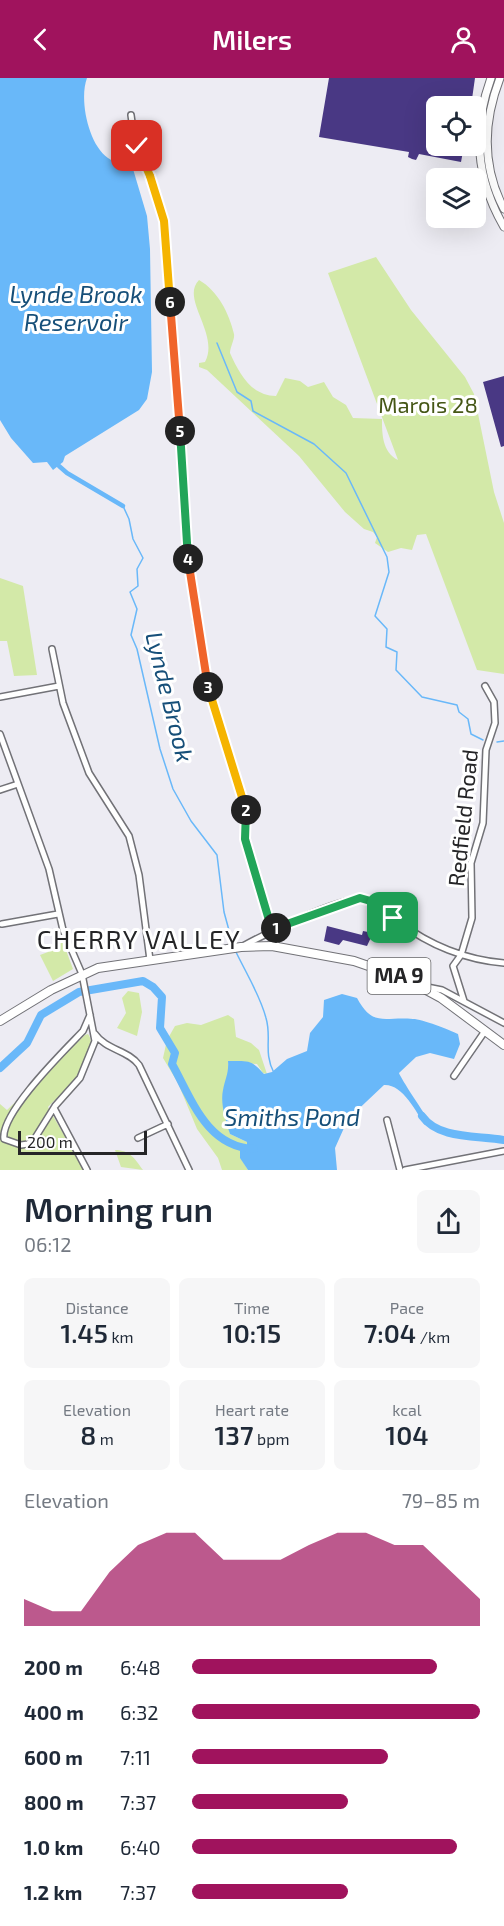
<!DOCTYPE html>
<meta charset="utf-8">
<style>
:root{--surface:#fff;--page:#f6f6f7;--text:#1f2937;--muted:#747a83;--accent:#a0135d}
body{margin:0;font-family:"Exo 2",sans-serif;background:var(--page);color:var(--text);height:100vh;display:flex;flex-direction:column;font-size:22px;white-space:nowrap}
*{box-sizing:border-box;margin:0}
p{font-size:20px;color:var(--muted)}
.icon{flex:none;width:33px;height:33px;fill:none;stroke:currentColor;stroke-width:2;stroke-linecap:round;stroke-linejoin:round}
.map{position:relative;height:1092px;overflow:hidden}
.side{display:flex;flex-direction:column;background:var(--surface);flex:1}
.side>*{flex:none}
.fabs{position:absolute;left:426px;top:18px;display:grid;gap:12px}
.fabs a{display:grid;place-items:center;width:60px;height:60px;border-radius:9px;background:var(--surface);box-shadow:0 6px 24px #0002;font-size:30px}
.scale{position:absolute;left:18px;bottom:15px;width:129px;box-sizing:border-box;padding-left:6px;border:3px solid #252527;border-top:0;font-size:16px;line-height:21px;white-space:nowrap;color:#252527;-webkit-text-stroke:4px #fff;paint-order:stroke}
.pin{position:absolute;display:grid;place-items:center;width:51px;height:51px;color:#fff;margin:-26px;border-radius:12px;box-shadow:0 3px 9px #0006}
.km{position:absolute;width:30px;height:30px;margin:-15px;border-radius:50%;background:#222;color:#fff;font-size:16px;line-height:30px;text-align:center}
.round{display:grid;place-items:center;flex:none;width:63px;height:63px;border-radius:9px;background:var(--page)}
.overview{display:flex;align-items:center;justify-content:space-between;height:102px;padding:0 24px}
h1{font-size:33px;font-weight:600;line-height:45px}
.metrics{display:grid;grid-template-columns:repeat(3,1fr);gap:9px;height:102px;padding:6px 24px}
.metrics div{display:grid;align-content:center;border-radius:9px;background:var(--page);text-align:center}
.metrics b{font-size:26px;font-weight:600}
.metrics small{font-size:16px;font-weight:400}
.metrics p{font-size:16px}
.chart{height:168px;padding:12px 24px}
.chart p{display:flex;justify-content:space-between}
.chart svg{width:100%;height:108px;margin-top:6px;fill:var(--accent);opacity:.7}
ul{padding:0 24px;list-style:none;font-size:20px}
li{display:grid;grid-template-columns:96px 72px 1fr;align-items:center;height:45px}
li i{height:15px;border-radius:8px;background:var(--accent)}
header{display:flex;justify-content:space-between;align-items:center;height:78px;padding:0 24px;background:var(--accent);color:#fff;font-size:27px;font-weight:600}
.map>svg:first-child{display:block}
.green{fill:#d3e9a8}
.water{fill:#69b8f9}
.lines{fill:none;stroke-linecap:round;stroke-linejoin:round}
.stream{stroke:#69b8f9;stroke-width:1.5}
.canal{stroke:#69b8f9;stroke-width:4.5}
.river{stroke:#69b8f9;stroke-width:8}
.building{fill:#493884}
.minor-casing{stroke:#727277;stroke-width:8}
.major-casing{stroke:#727277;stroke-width:9}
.highway-casing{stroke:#727277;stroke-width:10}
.minor{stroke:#fff;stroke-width:5}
.major{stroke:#fff;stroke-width:7}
.highway{stroke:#fff;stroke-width:8}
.split-1-casing{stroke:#fff;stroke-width:12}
.split-2-casing{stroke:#fff;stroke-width:12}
.split-3-casing{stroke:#fff;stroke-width:12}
.split-4-casing{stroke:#fff;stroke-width:12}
.split-5-casing{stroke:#fff;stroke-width:12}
.split-6-casing{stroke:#fff;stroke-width:12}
.split-7-casing{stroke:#fff;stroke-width:12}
.split-8-casing{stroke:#fff;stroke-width:12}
.split-1{stroke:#22a559;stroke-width:8}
.split-2{stroke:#22a559;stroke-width:8}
.split-3{stroke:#f5b400;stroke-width:8}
.split-4{stroke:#f0652b;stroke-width:8}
.split-5{stroke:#22a559;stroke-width:8}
.split-6{stroke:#f0652b;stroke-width:8}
.split-7{stroke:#f5b400;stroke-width:8}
.split-8{stroke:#f5b400;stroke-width:8}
.labels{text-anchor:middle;stroke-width:6;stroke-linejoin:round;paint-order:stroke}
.shield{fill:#fff;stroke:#666668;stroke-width:1.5}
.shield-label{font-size:21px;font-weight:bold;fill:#252527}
.park-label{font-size:22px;fill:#455716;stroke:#fff}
.street-label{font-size:22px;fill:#252527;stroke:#fff}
.water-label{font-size:24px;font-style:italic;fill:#164f79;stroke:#fff}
.quarter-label{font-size:26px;letter-spacing:1.5px;fill:#252527;stroke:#fff}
</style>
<header><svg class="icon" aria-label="back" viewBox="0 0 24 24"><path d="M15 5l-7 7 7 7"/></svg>Milers<svg class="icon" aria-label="person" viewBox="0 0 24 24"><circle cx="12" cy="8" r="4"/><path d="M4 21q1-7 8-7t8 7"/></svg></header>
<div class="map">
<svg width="504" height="1092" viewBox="0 0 504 1092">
<rect width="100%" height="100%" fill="#edecf3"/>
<path class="green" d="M376 179 411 232 465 299 474 316 494 414 504 445V596L477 592 426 456 417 457 412 472 401 470 388 474 375 465 377 459 373 454 364 451 345 434 299 378 207 292 199 289V285L205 284C220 256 180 221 199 202 218 213 229 235 234 256 235 261 230 269 230 275 239 295 251 318 276 318L285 300 300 303 308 309 324 304 333 319 346 327 353 340 382 341C382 355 382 374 398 382L328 195Z
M0 500 23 508 37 597 14 598 7 563H0Z
M63 864 73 891 53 903 40 877 48 874 47 870Z
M128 913 139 915 142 934 137 958 117 950 126 935 122 920Z
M228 937 234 941 236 959 251 965 259 972 267 996 263 995 257 986 228 984 229 997 223 1013 230 1056 247 1064V1069L241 1072 240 1079 248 1092H222L218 1080 197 1051 178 1005 163 980 167 962 175 948 187 945 201 947Z
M88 956C98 968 79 999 70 1009 63 1016 55 1021 48 1029L84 1092H0V1026L7 1032 85 957Z
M115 1072C130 1072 135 1081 143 1092L121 1089Z"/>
<path class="water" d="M0 0H87C79 21 88 66 108 80 116 86 126 84 133 91L147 138 150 171 152 294 147 321 139 332 65 378 63 384 53 392 47 384 33 385 11 360 0 342Z
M342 916 357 920C373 950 385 938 413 941 422 941 450 952 458 956L460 966 454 981 430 975 416 979 399 995C400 999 426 1039 430 1043L425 1047C416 1034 403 1006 384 1007L348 1041 335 1070 337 1092H248L240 1080V1073L247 1069V1064L230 1056C226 1043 220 1026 223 1012 225 1001 229 995 228 983 248 983 251 981 264 996L272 994 287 981 307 973 310 955 323 939 324 922Z"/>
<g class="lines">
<path class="stream" d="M217 265 237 314 251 323 253 333 314 366 346 395 387 479 389 494 375 538 387 551 386 569 397 574 396 592 422 619 457 627 459 634 468 641 471 656 483 662
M123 428 129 441 133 461 143 480 137 491 138 508 130 514 137 531 131 557 137 571 160 671 173 711 191 743 217 777 224 834 233 867
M497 664 504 663
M236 874C246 895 260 917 266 940 272 960 263 974 274 995"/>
<path class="canal" d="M59 388 67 395 123 428"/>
<path class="river" d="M0 990 27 965 41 937 79 914 143 903 153 909 162 919 160 950 175 975 172 986C192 1022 207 1069 254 1071
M422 1038C439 1062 478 1057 504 1062"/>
</g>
<path class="building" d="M329 0H475L471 28H436V68H464L461 84 419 76 416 82 412 81 408 79 409 74 319 59Z
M504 298V368L501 369 483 304Z
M327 848 362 857 363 853 373 855 367 868 343 862 339 867 324 863Z"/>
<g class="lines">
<defs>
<path id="minor" d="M131 37C135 75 157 106 164 143L188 474 196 543 211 620 244 723 247 769 277 869
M52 571 63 625 89 695 129 758 139 797 150 882
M0 619 59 608
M0 656 49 791 63 852 82 896 95 963 80 1000 55 1028 35 1060 28 1066 21 1067 4 1061C0 1035 66 971 83 953L90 937
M0 712 18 706
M2 846 58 836
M243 868C265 856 343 817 365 821 378 823 389 837 399 844 429 867 466 882 504 885
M422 908 442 912 504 945
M464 923 453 888 461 877 472 840 471 785 483 745 486 672 495 645 494 624 485 608
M95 956C106 972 128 972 139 987L189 1092
M454 998 485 953
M54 1030 87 1092
M387 1042 400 1092
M138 1060 168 1046
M405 1092 504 1073"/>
<path id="major" d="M491 0C472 52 476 101 504 149
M500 0C483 44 482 89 504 131"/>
<path id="highway" d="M0 943 51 912 98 890 241 869 272 868 354 883 406 901 441 920 504 967"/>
</defs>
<use href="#minor" class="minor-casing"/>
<use href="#major" class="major-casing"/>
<use href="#highway" class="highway-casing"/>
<use href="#minor" class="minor"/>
<use href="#major" class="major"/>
<use href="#highway" class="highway"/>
</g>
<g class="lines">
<defs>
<path id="split-1" d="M276 850 360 820 374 824 393 840"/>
<path id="split-2" d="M246 732 245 761 272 852 276 850"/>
<path id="split-3" d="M208 609 246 732"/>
<path id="split-4" d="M188 481 208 609"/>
<path id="split-5" d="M180 353 188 481"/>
<path id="split-6" d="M170 224 180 353"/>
<path id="split-7" d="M150 98 164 143 170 224"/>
<path id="split-8" d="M137 68 150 98"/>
</defs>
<use href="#split-1" class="split-1-casing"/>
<use href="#split-2" class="split-2-casing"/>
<use href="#split-3" class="split-3-casing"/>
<use href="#split-4" class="split-4-casing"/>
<use href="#split-5" class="split-5-casing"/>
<use href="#split-6" class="split-6-casing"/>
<use href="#split-7" class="split-7-casing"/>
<use href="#split-8" class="split-8-casing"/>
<use href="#split-1" class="split-1"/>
<use href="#split-2" class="split-2"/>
<use href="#split-3" class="split-3"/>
<use href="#split-4" class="split-4"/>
<use href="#split-5" class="split-5"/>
<use href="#split-6" class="split-6"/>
<use href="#split-7" class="split-7"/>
<use href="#split-8" class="split-8"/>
</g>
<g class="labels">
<rect class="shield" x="367.5" y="880" width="63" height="36" rx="4.5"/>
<g class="shield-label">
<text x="399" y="905">MA 9</text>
</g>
<g class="park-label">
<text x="428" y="335">Marois 28</text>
</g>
<g class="street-label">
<text transform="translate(463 740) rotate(-84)" y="8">Redfield Road</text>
</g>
<g class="water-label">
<text x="76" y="225">Lynde Brook<tspan x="76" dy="28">Reservoir</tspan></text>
<text transform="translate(169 619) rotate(76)" y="8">Lynde Brook</text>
<text x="292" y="1048">Smiths Pond</text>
</g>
<g class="quarter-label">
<text x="139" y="871">CHERRY VALLEY</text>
</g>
</g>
</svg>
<div class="fabs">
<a><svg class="icon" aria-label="locate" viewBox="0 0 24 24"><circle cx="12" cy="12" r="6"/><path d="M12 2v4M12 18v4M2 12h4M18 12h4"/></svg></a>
<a><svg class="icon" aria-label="layers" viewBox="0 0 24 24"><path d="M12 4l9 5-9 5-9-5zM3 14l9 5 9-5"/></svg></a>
</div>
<div class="scale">200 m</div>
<div class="pin" style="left:393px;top:840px;background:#1e9e55"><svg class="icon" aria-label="arrive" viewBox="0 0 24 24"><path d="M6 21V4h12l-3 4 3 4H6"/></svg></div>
<div class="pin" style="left:137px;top:68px;background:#d93025"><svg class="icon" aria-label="check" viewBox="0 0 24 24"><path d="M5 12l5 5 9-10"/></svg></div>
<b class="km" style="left:276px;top:850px">1</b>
<b class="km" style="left:246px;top:732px">2</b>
<b class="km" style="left:208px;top:609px">3</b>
<b class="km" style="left:188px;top:481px">4</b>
<b class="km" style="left:180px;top:353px">5</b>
<b class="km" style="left:170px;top:224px">6</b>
</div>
<section class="side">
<div class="overview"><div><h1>Morning run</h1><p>06:12</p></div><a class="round"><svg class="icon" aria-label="share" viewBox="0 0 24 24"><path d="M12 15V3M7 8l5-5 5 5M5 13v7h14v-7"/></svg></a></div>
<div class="metrics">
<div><p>Distance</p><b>1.45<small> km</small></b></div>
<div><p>Time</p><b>10:15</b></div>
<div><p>Pace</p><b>7:04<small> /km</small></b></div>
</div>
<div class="metrics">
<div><p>Elevation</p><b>8<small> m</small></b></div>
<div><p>Heart rate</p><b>137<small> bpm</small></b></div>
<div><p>kcal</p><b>104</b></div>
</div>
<div class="chart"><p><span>Elevation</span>79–85 m</p>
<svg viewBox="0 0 160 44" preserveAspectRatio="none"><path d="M0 44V33L10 38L20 38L30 22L40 11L50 6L60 6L70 17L80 17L90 17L100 11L110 6L120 6L130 11L140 11L150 22L160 33V44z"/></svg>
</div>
<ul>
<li><b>200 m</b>6:48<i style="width:85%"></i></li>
<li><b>400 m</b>6:32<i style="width:100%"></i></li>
<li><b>600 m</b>7:11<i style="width:68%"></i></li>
<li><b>800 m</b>7:37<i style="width:54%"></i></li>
<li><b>1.0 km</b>6:40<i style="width:92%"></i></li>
<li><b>1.2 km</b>7:37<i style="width:54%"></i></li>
</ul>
</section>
